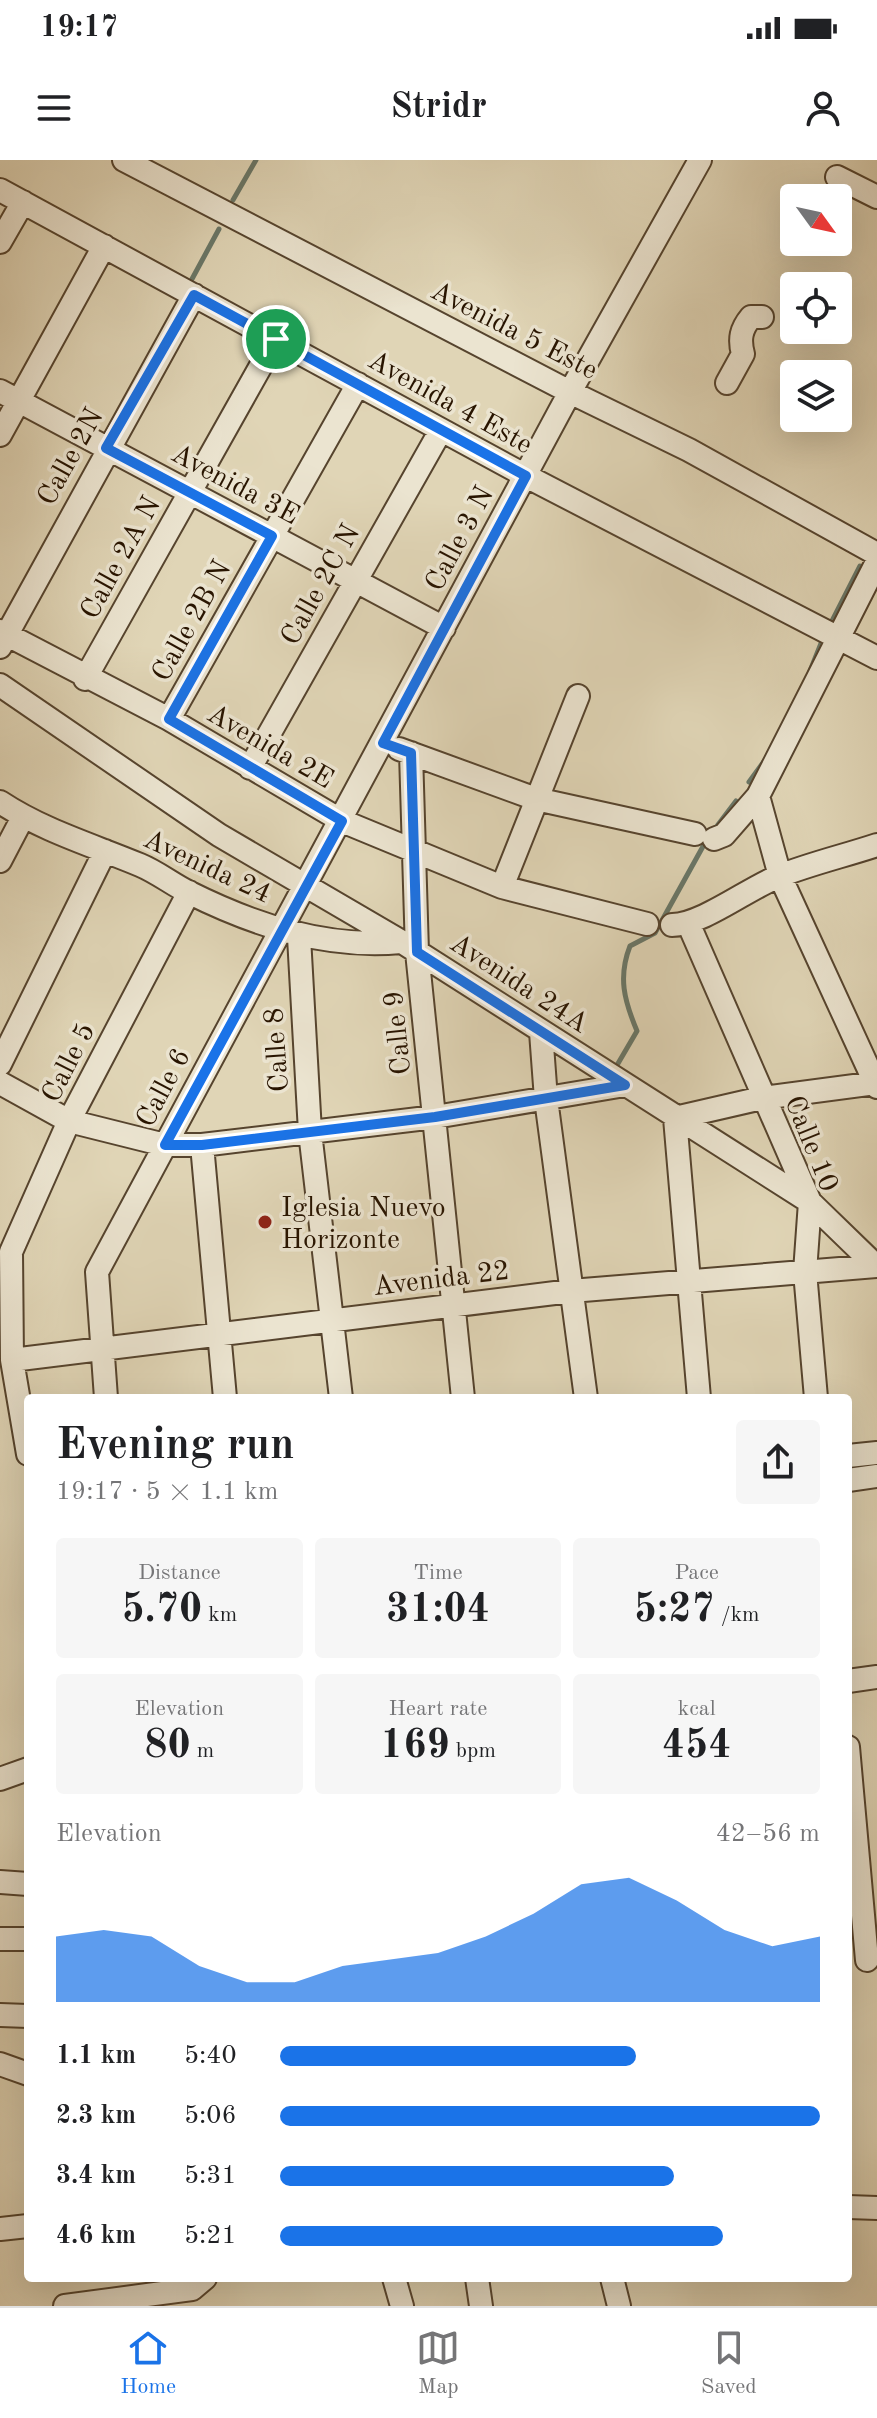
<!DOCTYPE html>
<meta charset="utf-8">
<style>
:root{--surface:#fff;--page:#f6f6f6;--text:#202124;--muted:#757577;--line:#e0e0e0;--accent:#1a73e8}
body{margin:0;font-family:"Old Standard TT",serif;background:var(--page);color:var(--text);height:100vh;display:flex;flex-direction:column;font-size:30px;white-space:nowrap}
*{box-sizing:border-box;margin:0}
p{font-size:26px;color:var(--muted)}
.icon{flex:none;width:44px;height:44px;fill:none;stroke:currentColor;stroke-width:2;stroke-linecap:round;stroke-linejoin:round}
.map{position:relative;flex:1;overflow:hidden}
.sheet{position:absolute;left:24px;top:1234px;width:828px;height:888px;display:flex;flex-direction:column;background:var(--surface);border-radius:8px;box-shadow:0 8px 32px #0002}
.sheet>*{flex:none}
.needle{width:52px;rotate:123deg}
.fabs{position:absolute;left:780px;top:24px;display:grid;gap:16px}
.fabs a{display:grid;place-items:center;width:72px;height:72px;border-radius:8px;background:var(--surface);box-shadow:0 8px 32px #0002;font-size:40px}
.pin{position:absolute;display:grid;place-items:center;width:68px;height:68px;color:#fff;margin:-34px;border:4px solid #fff;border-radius:50%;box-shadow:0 2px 8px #0007}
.round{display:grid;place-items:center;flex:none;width:84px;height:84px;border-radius:8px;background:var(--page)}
.head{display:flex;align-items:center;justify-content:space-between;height:136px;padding:0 32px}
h1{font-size:44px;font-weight:700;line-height:60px}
.stats{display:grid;grid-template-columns:repeat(3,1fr);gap:12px;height:136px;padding:8px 32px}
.stats div{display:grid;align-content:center;border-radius:8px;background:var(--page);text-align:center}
.stats b{font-size:40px;font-weight:700}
.stats small{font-size:22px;font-weight:400}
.stats p{font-size:22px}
.chart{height:224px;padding:16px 32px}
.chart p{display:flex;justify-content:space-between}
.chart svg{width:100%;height:144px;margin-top:8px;fill:var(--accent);opacity:.7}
ul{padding:0 32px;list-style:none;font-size:26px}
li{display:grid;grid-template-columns:128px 96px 1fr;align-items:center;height:60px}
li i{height:20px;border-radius:10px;background:var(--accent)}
.status{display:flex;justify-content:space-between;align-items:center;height:56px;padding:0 40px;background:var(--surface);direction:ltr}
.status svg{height:22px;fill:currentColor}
header{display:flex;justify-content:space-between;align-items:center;height:104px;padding:0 32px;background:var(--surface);font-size:36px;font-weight:700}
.tabs{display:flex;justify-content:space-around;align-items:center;height:112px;border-top:2px solid var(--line);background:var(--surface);font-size:22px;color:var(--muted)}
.tabs a{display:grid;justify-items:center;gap:4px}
.tabs .on{color:var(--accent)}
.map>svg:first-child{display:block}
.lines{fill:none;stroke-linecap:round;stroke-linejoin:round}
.stream{stroke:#697768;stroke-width:5}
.minor-casing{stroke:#56442e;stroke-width:26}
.minor{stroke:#ebe4d0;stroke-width:22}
.route-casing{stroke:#fff;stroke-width:16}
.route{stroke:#1a73e8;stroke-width:10}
.poi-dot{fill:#8f2418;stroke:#ebe4d0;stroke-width:3}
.labels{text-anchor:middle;stroke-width:7;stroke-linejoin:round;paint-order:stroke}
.street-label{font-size:28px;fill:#281400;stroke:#ebe4d0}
.poi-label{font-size:28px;fill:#281400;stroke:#ebe4d0;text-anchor:start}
</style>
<div class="status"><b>19:17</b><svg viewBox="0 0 49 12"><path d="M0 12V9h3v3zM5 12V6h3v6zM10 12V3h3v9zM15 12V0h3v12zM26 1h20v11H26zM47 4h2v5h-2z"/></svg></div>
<header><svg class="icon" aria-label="menu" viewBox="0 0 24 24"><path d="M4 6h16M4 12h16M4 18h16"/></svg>Stridr<svg class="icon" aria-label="person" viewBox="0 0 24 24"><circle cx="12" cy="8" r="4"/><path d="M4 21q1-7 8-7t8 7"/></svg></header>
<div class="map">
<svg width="877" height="2146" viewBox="0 0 877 2146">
<rect width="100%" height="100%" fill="#e0d5b6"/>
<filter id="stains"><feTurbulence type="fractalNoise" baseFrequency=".0025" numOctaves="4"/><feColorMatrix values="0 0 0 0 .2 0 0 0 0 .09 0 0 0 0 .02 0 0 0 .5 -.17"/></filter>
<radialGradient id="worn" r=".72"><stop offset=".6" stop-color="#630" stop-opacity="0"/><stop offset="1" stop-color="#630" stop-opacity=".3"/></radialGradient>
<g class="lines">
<path class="stream" d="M233 40 256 0
M192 119 219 69
M832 461 860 406
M810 511 822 481
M749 622 765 600
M714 670 736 641
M613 912 637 871C624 840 618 817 630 786L655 773 706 681"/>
<defs>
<path id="minor" d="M124 0 570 232 689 290 877 394
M837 17 877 37
M0 30 526 316 877 498
M0 82 23 42
M727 223 743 194C739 179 741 169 751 157H762
M0 231 444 468
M0 275 104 86
M0 471 169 559 342 661 502 727 647 764
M0 487 194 135
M85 519 276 179
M0 525 219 675 402 782 810 1042 876 1106
M169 559 358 224
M399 589 536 639 695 674
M411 593 417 792 463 1238
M250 608 441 270
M758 636 780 716 877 927
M0 642C44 671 92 685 140 705 157 712 172 724 188 732 254 765 326 789 401 782
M714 679 724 675 758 636 877 402
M0 701 23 657
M502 727 578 536
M672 765C701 765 746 730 777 717 809 704 844 696 877 685
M689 765 810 1042 805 1112 816 1238
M299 777 310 972 341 1238
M541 872 546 939 586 1238
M0 904 105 691
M0 923 69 961 165 985H202L435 957 625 925
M202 985 225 1238
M12 1200 571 1131 877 1106
M106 1238 97 1112 570 232 700 0
M699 1238 675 958 762 938 877 923
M28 1294 12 1200 11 1092 69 961 189 732
M848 1296 877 1293
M848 1320 877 1316
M848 1521 877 1517
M848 1587 867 1800
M0 1619 28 1609
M0 1722 28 1724
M0 1779H28
M0 1855 28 1856
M0 1904 28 1914
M848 2047 877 2048
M0 2069 28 2066
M394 2118 402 2146
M477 2118 481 2146
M612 2118 619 2146
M65 2146 192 2129 205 2118"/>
</defs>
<use href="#minor" class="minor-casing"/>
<use href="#minor" class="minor"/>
</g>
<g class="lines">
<defs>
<path id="route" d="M194 135 526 316 383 583 411 593 417 792 625 925 435 957 202 985H165L342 661 169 559 272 376 106 288Z"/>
</defs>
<use href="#route" class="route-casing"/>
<use href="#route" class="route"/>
</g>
<circle class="poi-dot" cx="265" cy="1062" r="8"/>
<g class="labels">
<g class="street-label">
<text transform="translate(515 169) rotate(27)" y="10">Avenida 5 Este</text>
<text transform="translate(451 241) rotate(29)" y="10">Avenida 4 Este</text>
<text transform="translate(69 296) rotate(-61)" y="10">Calle 2N</text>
<text transform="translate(236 323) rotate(28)" y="10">Avenida 3E</text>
<text transform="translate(458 378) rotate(-62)" y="10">Calle 3 N</text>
<text transform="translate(119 397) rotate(-61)" y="10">Calle 2A N</text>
<text transform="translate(319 424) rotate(-61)" y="10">Calle 2C N</text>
<text transform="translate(190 460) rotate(-61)" y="10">Calle 2B N</text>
<text transform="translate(271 585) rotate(30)" y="10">Avenida 2E</text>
<text transform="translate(208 705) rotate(25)" y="10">Avenida 24</text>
<text transform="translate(520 822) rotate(33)" y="10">Avenida 24A</text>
<text transform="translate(396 873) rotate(-96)" y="10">Calle 9</text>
<text transform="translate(275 890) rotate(-94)" y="10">Calle 8</text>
<text transform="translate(67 902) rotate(-63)" y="10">Calle 5</text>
<text transform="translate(162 927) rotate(-62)" y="10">Calle 6</text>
<text transform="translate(813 983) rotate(68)" y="10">Calle 10</text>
<text transform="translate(441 1117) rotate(-7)" y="10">Avenida 22</text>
</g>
<g class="poi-label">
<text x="281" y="1056">Iglesia Nuevo<tspan x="281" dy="32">Horizonte</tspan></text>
</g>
</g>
<rect width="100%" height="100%" filter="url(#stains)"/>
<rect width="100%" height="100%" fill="url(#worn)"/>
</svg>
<div class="fabs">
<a><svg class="needle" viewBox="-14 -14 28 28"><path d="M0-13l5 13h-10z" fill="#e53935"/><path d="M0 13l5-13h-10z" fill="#757577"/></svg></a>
<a><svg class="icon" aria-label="locate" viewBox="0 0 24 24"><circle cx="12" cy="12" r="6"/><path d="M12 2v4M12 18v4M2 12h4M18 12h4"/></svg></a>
<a><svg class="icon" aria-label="layers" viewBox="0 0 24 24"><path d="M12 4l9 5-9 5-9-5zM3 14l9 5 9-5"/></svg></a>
</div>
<div class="pin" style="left:276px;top:179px;background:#1e9e55"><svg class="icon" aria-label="arrive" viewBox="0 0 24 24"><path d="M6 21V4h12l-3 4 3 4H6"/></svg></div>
<section class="sheet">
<div class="head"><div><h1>Evening run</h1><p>19:17 · 5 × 1.1 km</p></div><a class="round"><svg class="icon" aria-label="share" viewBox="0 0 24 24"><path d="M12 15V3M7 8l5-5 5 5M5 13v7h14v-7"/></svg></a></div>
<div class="stats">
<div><p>Distance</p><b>5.70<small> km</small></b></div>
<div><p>Time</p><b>31:04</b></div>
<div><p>Pace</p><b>5:27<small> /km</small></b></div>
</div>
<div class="stats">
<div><p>Elevation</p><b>80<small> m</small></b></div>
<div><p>Heart rate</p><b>169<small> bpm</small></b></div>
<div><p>kcal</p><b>454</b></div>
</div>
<div class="chart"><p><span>Elevation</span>42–56 m</p>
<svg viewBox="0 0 160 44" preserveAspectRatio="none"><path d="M0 44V24L10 22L20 24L30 33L40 38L50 38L60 33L70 31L80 29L90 24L100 17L110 8L120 6L130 13L140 22L150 27L160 24V44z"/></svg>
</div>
<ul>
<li><b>1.1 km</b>5:40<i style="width:66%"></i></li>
<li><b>2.3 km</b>5:06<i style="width:100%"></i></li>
<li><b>3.4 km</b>5:31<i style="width:73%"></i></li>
<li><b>4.6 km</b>5:21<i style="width:82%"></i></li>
</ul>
</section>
</div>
<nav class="tabs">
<a class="on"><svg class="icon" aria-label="home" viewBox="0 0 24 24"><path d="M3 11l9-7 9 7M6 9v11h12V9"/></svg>Home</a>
<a><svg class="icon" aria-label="map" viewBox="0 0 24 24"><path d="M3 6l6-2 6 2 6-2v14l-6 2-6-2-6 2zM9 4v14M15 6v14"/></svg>Map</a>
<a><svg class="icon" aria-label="saved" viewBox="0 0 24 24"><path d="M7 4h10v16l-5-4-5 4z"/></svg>Saved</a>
</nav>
